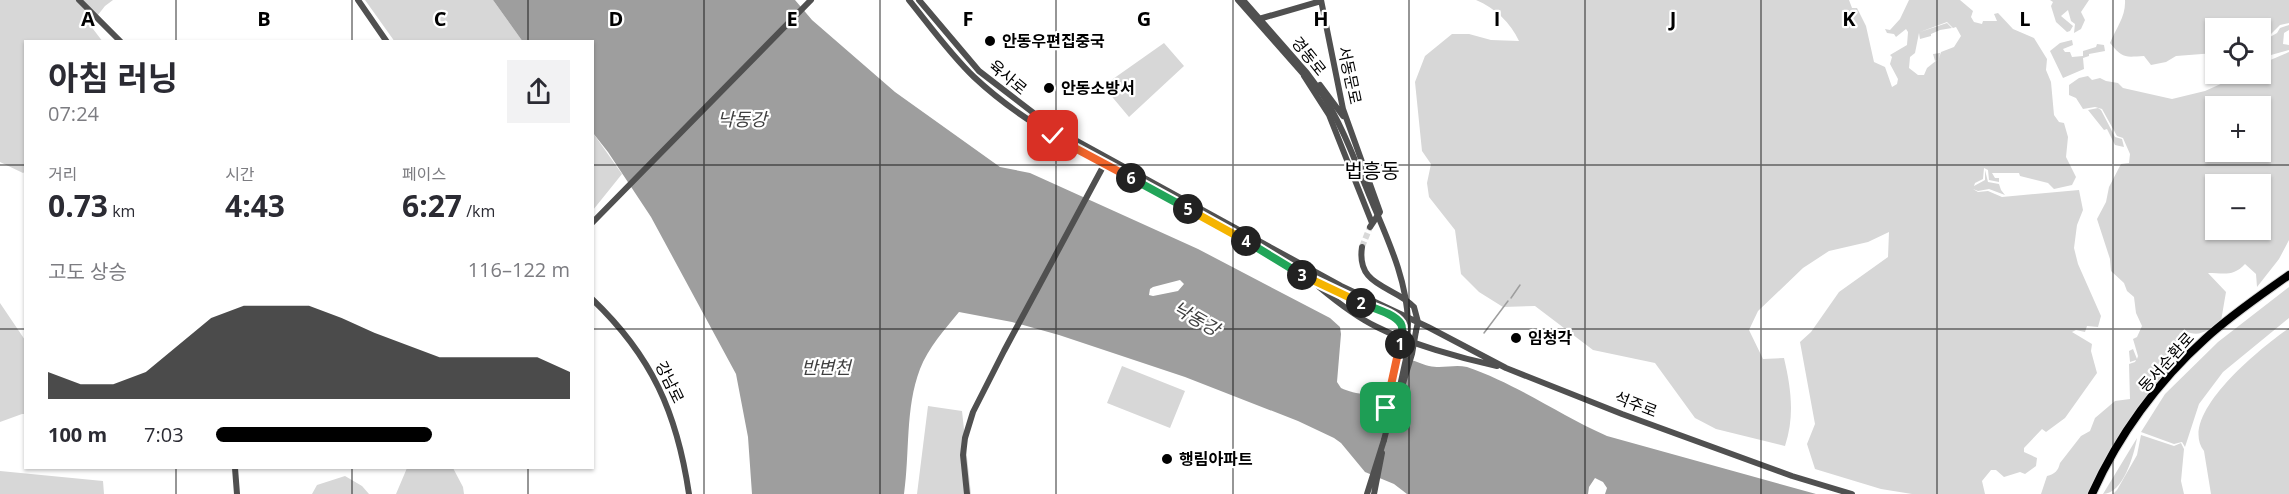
<!DOCTYPE html>
<html lang="ko">
<meta charset="utf-8">
<style>
:root{--surface:#fff;--page:#f2f2f3;--text:#2b2b33;--muted:#7c7c81;--accent:#000}
body{margin:0;font-family:"Open Sans","Noto Sans KR",sans-serif;background:var(--page);color:var(--text);height:100vh;display:flex;flex-direction:column;font-size:22px;white-space:nowrap}
*{box-sizing:border-box;margin:0}
p{font-size:20px;color:var(--muted)}
.icon{flex:none;width:33px;height:33px;fill:none;stroke:currentColor;stroke-width:2;stroke-linecap:round;stroke-linejoin:round}
.map{position:relative;flex:1;overflow:hidden}
.side{position:absolute;left:24px;top:40px;width:570px;height:429px;display:flex;flex-direction:column;background:var(--surface);border-radius:0px;box-shadow:0 2px 4px #0004}
.side>*{flex:none}
.fabs{position:absolute;left:2205px;top:18px;display:grid;gap:12px}
.fabs a{display:grid;place-items:center;width:66px;height:66px;border-radius:0px;background:var(--surface);box-shadow:0 2px 4px #0004;font-size:30px}
.pin{position:absolute;display:grid;place-items:center;width:51px;height:51px;color:#fff;margin:-26px;border-radius:12px;box-shadow:0 3px 9px #0006}
.km{position:absolute;width:30px;height:30px;margin:-15px;border-radius:50%;background:#222;color:#fff;font-size:16px;line-height:30px;text-align:center}
.round{display:grid;place-items:center;flex:none;width:63px;height:63px;border-radius:0px;background:var(--page)}
.headline{display:flex;align-items:center;justify-content:space-between;height:102px;padding:0 24px}
h1{font-size:33px;font-weight:700;line-height:45px}
.metrics{display:grid;grid-template-columns:repeat(3,1fr);gap:9px;height:102px;padding:6px 24px}
.metrics div{display:grid;align-content:center}
.metrics b{font-size:30px;font-weight:700}
.metrics small{font-size:16px;font-weight:400}
.metrics p{font-size:16px}
.chart{height:168px;padding:12px 24px}
.chart p{display:flex;justify-content:space-between}
.chart svg{width:100%;height:108px;margin-top:6px;fill:var(--accent);opacity:.7}
ul{padding:0 24px;list-style:none;font-size:20px}
li{display:grid;grid-template-columns:96px 72px 1fr;align-items:center;height:45px}
li i{height:15px;border-radius:8px;background:var(--accent)}
.map>svg:first-child{display:block}
.green{fill:#d7d7d7;fill-rule:evenodd}
.water{fill:#9e9e9e;fill-rule:evenodd}
.lines{fill:none;stroke-linecap:round;stroke-linejoin:round}
.stream{stroke:#9e9e9e;stroke-width:1.5}
.tertiary-tunnel{stroke:#d9d9d9;stroke-width:6;stroke-dasharray:6 3;stroke-linecap:butt}
.trunk-casing{stroke:#dbdbdb;stroke-width:10}
.tertiary{stroke:#505050;stroke-width:6}
.trunk{stroke:#000;stroke-width:8}
.tertiary-bridge{stroke:#505050;stroke-width:6}
.split-1-casing{stroke:#fff;stroke-width:12}
.split-2-casing{stroke:#fff;stroke-width:12}
.split-3-casing{stroke:#fff;stroke-width:12}
.split-4-casing{stroke:#fff;stroke-width:12}
.split-5-casing{stroke:#fff;stroke-width:12}
.split-6-casing{stroke:#fff;stroke-width:12}
.split-7-casing{stroke:#fff;stroke-width:12}
.split-8-casing{stroke:#fff;stroke-width:12}
.split-1{stroke:#f0652b;stroke-width:8}
.split-2{stroke:#22a559;stroke-width:8}
.split-3{stroke:#f5b400;stroke-width:8}
.split-4{stroke:#22a559;stroke-width:8}
.split-5{stroke:#f5b400;stroke-width:8}
.split-6{stroke:#22a559;stroke-width:8}
.split-7{stroke:#f0652b;stroke-width:8}
.split-8{stroke:#f5b400;stroke-width:8}
.grid{fill:none;stroke:#000;stroke-width:1.5;stroke-opacity:0.55}
.poi-dot{fill:#000;stroke:#fff;stroke-width:2}
.labels{text-anchor:middle;stroke-width:4.5;stroke-linejoin:round;paint-order:stroke}
.poi-label{font-size:16px;font-weight:bold;fill:#000;stroke:#fff;text-anchor:start}
.street-label{font-size:16px;fill:#000;stroke:#fff}
.water-label{font-size:18px;font-style:italic;fill:#3f3f3f;stroke:#fff}
.quarter-label{font-size:20px;fill:#000;stroke:#fff}
.grid-label{font-size:20px;text-anchor:middle;font-weight:bold;fill:#000;stroke:#fff;stroke-width:4.5;stroke-linejoin:round;paint-order:stroke}
</style>
<div class="map">
<svg width="2289" height="494" viewBox="0 0 2289 494">
<rect width="100%" height="100%" fill="#fff"/>
<path class="green" d="M0 0H113L105 6 90 25 103 42H26V171L23 173 0 162Z
M365 0H493L523 42H395Z
M1476 0H1849L1852 8H1857L1866 26 1874 62 1885 67 1892 87 1897 84 1898 79 1890 64 1892 57 1890 55 1907 45 1908 32 1906 29 1896 37 1894 34 1887 33 1885 29 1890 30 1900 19 1909 0H1960L1973 11 1971 17 1974 22 1982 24 1983 21H1997L1994 14 1998 13 2013 29 2034 38 2047 59 2046 70 2051 82 2054 115 2059 122 2064 123 2068 137 2066 157 2076 177 2072 185 2054 189 2048 183 2020 176 2019 173H1992L1995 178H1999V182L1989 180 1988 170 1984 168 1983 179 1975 183 1974 186 1985 180V170L1988 182 1999 184 2001 190 2005 195 1989 189 1978 191 1973 189 1978 192 1988 191 2002 197 2079 190 2083 210 2077 225 2074 248 2078 264 2101 316 2098 327 2087 326 2085 332 2076 330 2072 332 2092 344 2091 351 2097 373 2065 418 2046 432 2042 429 2024 448V452L2037 458 2036 466 2025 474 2020 472 2004 477 1996 470H1991L1982 481 1985 494H1912L1881 489 1815 469 1807 444 1815 424 1800 342 1811 332 1839 292 1888 257 1889 232 1868 242 1829 251 1803 268 1758 311 1749 330 1763 359 1784 358C1791 388 1795 416 1785 446L1716 429 1695 418 1655 363 1593 350 1535 306 1503 307 1479 292 1461 274 1455 230 1429 197 1427 183 1431 164 1422 151 1415 82 1425 56 1452 34H1469L1491 40 1519 41C1511 23 1495 8 1476 0ZM1947 22 1953 28 1956 27 1961 36 1954 47 1941 52 1939 58 1940 53 1933 54 1935 61 1937 60 1927 68 1924 75H1918L1909 68 1910 57 1915 53 1919 33 1920 39 1931 36V34L1940 30 1952 28 1947 23 1920 32Z
M2050 0H2089L2081 12 2085 20 2081 29 2074 33 2075 24 2071 21 2068 10 2061 16 2073 26 2070 31 2067 32 2056 22 2051 6 2053 2Z
M2125 0H2289V23L2280 25 2261 44 2260 28H2216L2215 53 2176 56 2166 62 2151 65 2144 56C2125 57 2123 59 2110 43 2116 28 2126 17 2125 0Z
M2289 25V30L2284 33 2283 44 2289 45V50L2271 55 2269 44 2271 41 2270 37 2277 33 2280 28Z
M2072 40 2073 45 2063 49 2065 52H2070L2072 57 2083 56V51L2096 47 2097 44 2104 45 2105 51 2089 54V56L2083 58 2084 69 2063 78 2050 51 2060 43Z
M1164 43 1184 66 1129 117 1103 86Z
M2289 52V240L2279 259 2257 287 2256 274 2245 264C2233 277 2224 273 2208 273L2226 292 2221 321C2208 330 2200 338 2185 331L2180 333 2169 358 2168 370 2127 425 2099 469 2088 494H2041L2047 476C2055 474 2058 471 2060 463L2081 436 2090 431 2095 418 2115 401 2130 399 2129 364 2135 362 2136 360 2130 362 2129 351 2133 349 2137 359 2138 356 2133 339 2137 337 2142 326 2136 313 2134 297 2127 291 2124 283 2111 271 2110 259 2097 219 2106 202 2109 187 2121 164 2129 163 2130 154 2123 138 2117 136 2102 109 2095 107 2083 109 2076 98 2069 95V85L2079 78 2088 76 2092 80 2100 78 2106 81 2118 83 2123 88 2172 99 2205 91 2243 74H2260L2261 64ZM2216 106H2260V152H2216ZM2216 184H2260V230H2216Z
M2098 108 2101 110 2115 137 2122 139 2124 147 2115 145 2107 129 2104 130 2088 110Z
M593 133 622 174 593 210Z
M2289 287V318L2223 372 2199 404 2185 447 2182 442 2174 444 2141 432 2165 394 2218 342Z
M0 303 25 340V414H22L0 422Z
M2289 328V494H2211L2204 451C2176 415 2263 346 2289 328Z
M1122 366 1185 391 1170 428 1107 403Z
M928 406 962 411 971 494H917Z
M2141 435 2174 446 2181 443 2184 449 2181 481 2184 494H2113L2117 490 2137 455Z
M2137 438C2134 455 2123 494 2103 494Z
M407 468H453L463 487 464 494H396Z
M0 471 103 481 104 494H0Z
M345 476 362 486 369 494H312L317 485Z"/>
<path class="water" d="M493 0H795L812 20 895 92 1000 167 1030 173 1198 249 1330 318 1340 327 1341 334 1337 382 1341 388C1355 395 1380 398 1391 384 1396 378 1398 368 1401 361 1411 357 1419 364 1429 366 1443 369 1454 364 1467 367 1517 384 1559 415 1607 436L1816 494H1605L1607 488 1603 482 1595 478 1589 487 1588 494H1407L1394 484 1365 472 1341 443 1334 438 1298 421 1185 377 1059 335 1012 322 959 312C945 329 928 348 920 369 905 408 910 453 904 494H752L748 437 736 374 651 217 608 152 593 133 592 42H523ZM1180 280 1184 284 1178 291 1153 296 1149 295 1150 289 1153 287Z"/>
<g class="lines">
<path class="stream" d="M1511 298 1520 285
M1484 333 1508 301"/>
<path class="tertiary-tunnel" d="M1362 247 1370 227"/>
<defs>
<path id="trunk" d="M2092 494C2118 436 2158 381 2205 339 2231 315 2261 295 2289 275"/>
</defs>
<use href="#trunk" class="trunk-casing"/>
<path class="tertiary" d="M79 0 121 42
M358 0 387 42
M909 0C930 26 950 54 974 77 1024 124 1086 155 1147 186 1174 200 1200 216 1226 230 1284 263 1340 302 1405 319
M919 0 979 71 1053 128 1341 286 1428 327 1506 368 1622 414 1792 476 1852 494
M1238 0 1306 77
M1243 0 1307 73 1321 92
M1321 0 1343 109 1380 212 1370 227
M1259 19 1321 1
M1304 76 1329 115 1372 223
M1320 85 1343 116
M592 223 811 0
M1362 247C1356 287 1393 285 1414 307L1418 322 1416 331
M1319 287C1337 302 1356 317 1377 327 1410 344 1460 358 1497 366
M592 299C652 356 677 413 689 494
M235 468 237 494
M967 494 963 455 965 438 973 412 1004 351 1105 163
M1367 494 1384 440
M1374 494 1382 453"/>
<use href="#trunk" class="trunk"/>
<path class="tertiary-bridge" d="M1321 92C1341 123 1354 158 1368 192 1385 234 1407 277 1408 323 1408 363 1393 403 1384 440
M1385 422 1402 327 1400 323 1386 314
M1391 423 1412 354 1416 331"/>
</g>
<g class="lines">
<defs>
<path id="split-1" d="M1386 408 1400 344"/>
<path id="split-2" d="M1361 303C1372 308 1394 313 1401 324 1404 329 1401 339 1400 344"/>
<path id="split-3" d="M1302 275 1361 303"/>
<path id="split-4" d="M1246 241 1302 275"/>
<path id="split-5" d="M1188 209 1246 241"/>
<path id="split-6" d="M1131 178 1188 209"/>
<path id="split-7" d="M1073 147 1131 178"/>
<path id="split-8" d="M1053 136 1073 147"/>
</defs>
<use href="#split-1" class="split-1-casing"/>
<use href="#split-2" class="split-2-casing"/>
<use href="#split-3" class="split-3-casing"/>
<use href="#split-4" class="split-4-casing"/>
<use href="#split-5" class="split-5-casing"/>
<use href="#split-6" class="split-6-casing"/>
<use href="#split-7" class="split-7-casing"/>
<use href="#split-8" class="split-8-casing"/>
<use href="#split-1" class="split-1"/>
<use href="#split-2" class="split-2"/>
<use href="#split-3" class="split-3"/>
<use href="#split-4" class="split-4"/>
<use href="#split-5" class="split-5"/>
<use href="#split-6" class="split-6"/>
<use href="#split-7" class="split-7"/>
<use href="#split-8" class="split-8"/>
</g>
<path class="grid" d="M176 0V42M352 0V42M528 0V42M704 0V494M880 0V494M1056 0V494M1233 0V494M1409 0V494M1585 0V494M1761 0V494M1937 0V494M2113 0V494M0 165H26M592 165H2289M0 329H26M592 329H2289M176 468V494M352 468V494M528 468V494"/>
<g class="poi-dot">
<circle cx="990" cy="41" r="6"/>
<circle cx="1049" cy="88" r="6"/>
<circle cx="1516" cy="338" r="6"/>
<circle cx="1167" cy="459" r="6"/>
</g>
<g class="labels">
<g class="poi-label">
<text x="1002" y="47">안동우편집중국</text>
<text x="1061" y="94">안동소방서</text>
<text x="1528" y="344">임청각</text>
<text x="1179" y="465">행림아파트</text>
</g>
<g class="street-label">
<text transform="translate(1309 56) rotate(51)" y="6">경동로</text>
<text transform="translate(1350 75) rotate(78)" y="6">서동문로</text>
<text transform="translate(1008 77) rotate(40)" y="6">육사로</text>
<text transform="translate(2166 362) rotate(-48)" y="6">동서순환로</text>
<text transform="translate(670 382) rotate(64)" y="6">강남로</text>
<text transform="translate(1636 404) rotate(21)" y="6">석주로</text>
</g>
<g class="water-label">
<text x="742" y="126">낙동강</text>
<text transform="translate(1196 319) rotate(30)" y="6">낙동강</text>
<text x="826" y="374">반변천</text>
</g>
<g class="quarter-label">
<text x="1372" y="178">법흥동</text>
</g>
</g>
<g class="grid-label">
<text x="88" y="26">A</text>
<text x="264" y="26">B</text>
<text x="440" y="26">C</text>
<text x="616" y="26">D</text>
<text x="792" y="26">E</text>
<text x="968" y="26">F</text>
<text x="1144" y="26">G</text>
<text x="1321" y="26">H</text>
<text x="1497" y="26">I</text>
<text x="1673" y="26">J</text>
<text x="1849" y="26">K</text>
<text x="2025" y="26">L</text>
</g>
</svg>
<div class="fabs">
<a><svg class="icon" aria-label="locate" viewBox="0 0 24 24"><circle cx="12" cy="12" r="6"/><path d="M12 2v4M12 18v4M2 12h4M18 12h4"/></svg></a>
<a>+</a>
<a>−</a>
</div>
<div class="pin" style="left:1386px;top:408px;background:#1e9e55"><svg class="icon" aria-label="arrive" viewBox="0 0 24 24"><path d="M6 21V4h12l-3 4 3 4H6"/></svg></div>
<div class="pin" style="left:1053px;top:136px;background:#d93025"><svg class="icon" aria-label="check" viewBox="0 0 24 24"><path d="M5 12l5 5 9-10"/></svg></div>
<b class="km" style="left:1400px;top:344px">1</b>
<b class="km" style="left:1361px;top:303px">2</b>
<b class="km" style="left:1302px;top:275px">3</b>
<b class="km" style="left:1246px;top:241px">4</b>
<b class="km" style="left:1188px;top:209px">5</b>
<b class="km" style="left:1131px;top:178px">6</b>
<section class="side">
<div class="headline"><div><h1>아침 러닝</h1><p>07:24</p></div><a class="round"><svg class="icon" aria-label="share" viewBox="0 0 24 24"><path d="M12 15V3M7 8l5-5 5 5M5 13v7h14v-7"/></svg></a></div>
<div class="metrics">
<div><p>거리</p><b>0.73<small> km</small></b></div>
<div><p>시간</p><b>4:43</b></div>
<div><p>페이스</p><b>6:27<small> /km</small></b></div>
</div>
<div class="chart"><p><span>고도 상승</span>116–122 m</p>
<svg viewBox="0 0 160 44" preserveAspectRatio="none"><path d="M0 44V33L10 38L20 38L30 33L40 22L50 11L60 6L70 6L80 6L90 11L100 17L110 22L120 27L130 27L140 27L150 27L160 33V44z"/></svg>
</div>
<ul>
<li><b>100 m</b>7:03<i style="width:61%"></i></li>
</ul>
</section>
</div>
